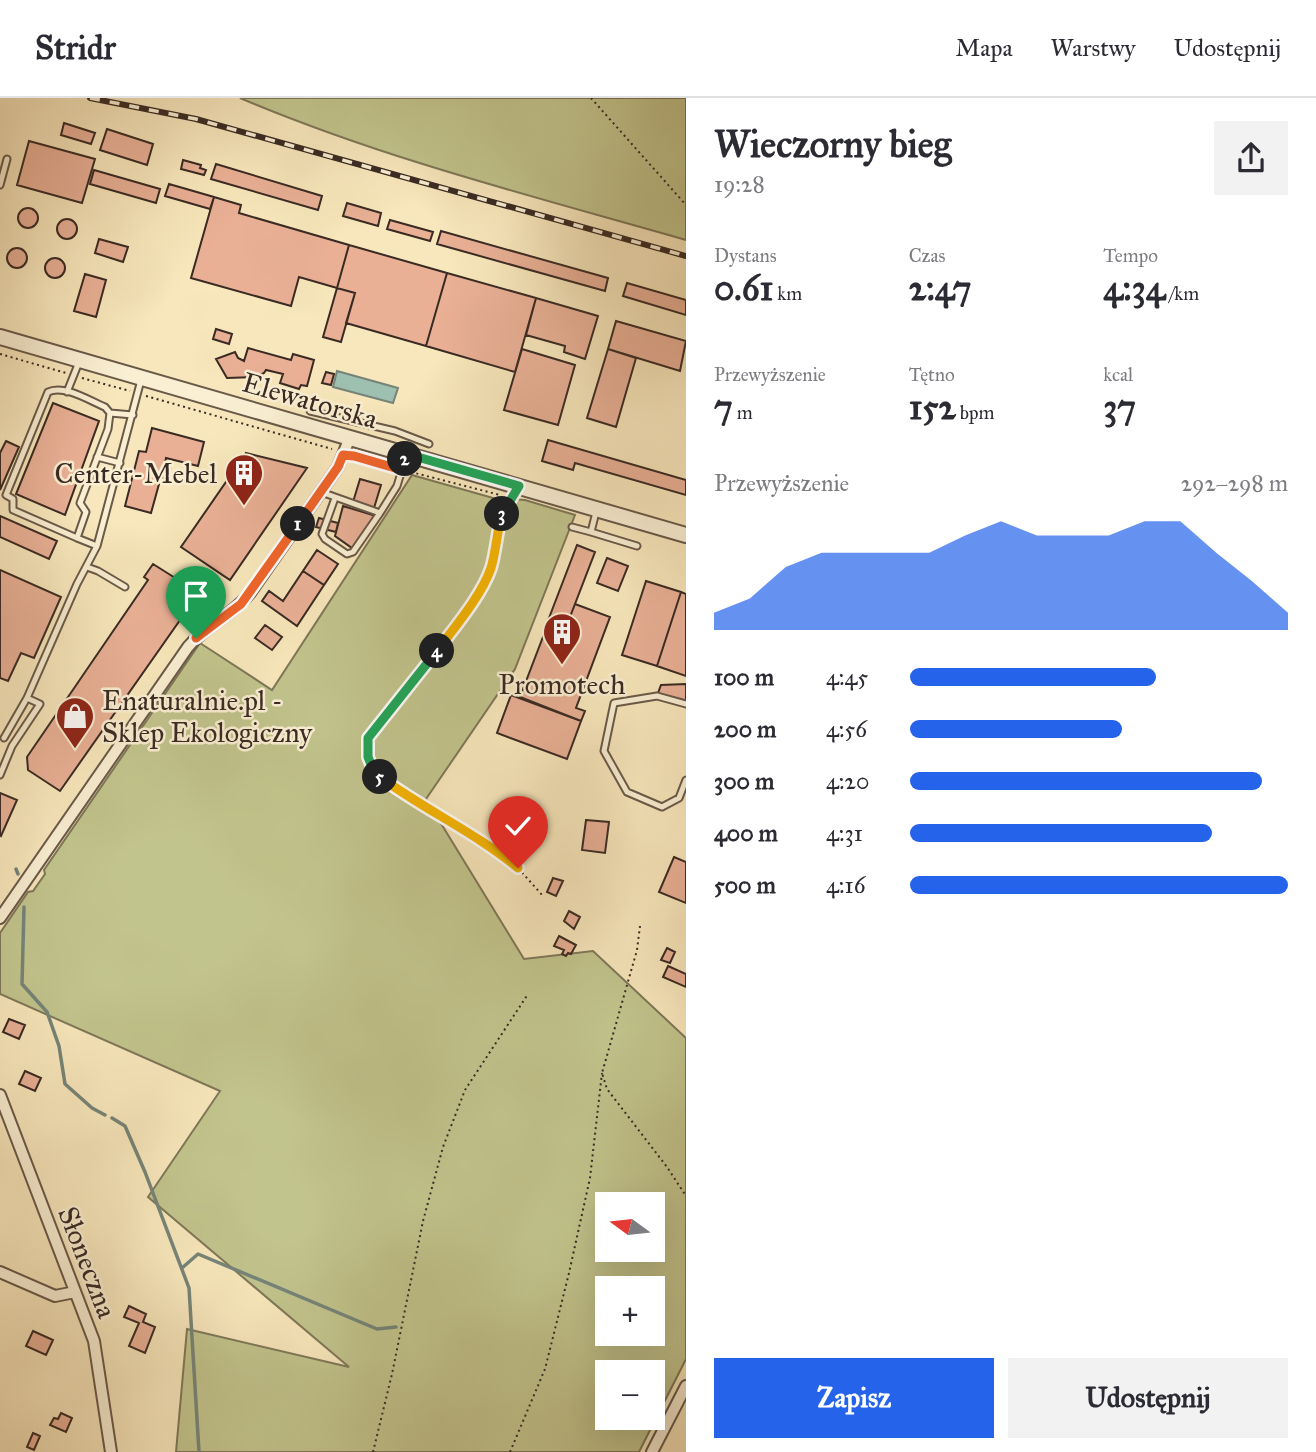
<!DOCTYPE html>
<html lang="pl">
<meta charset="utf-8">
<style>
:root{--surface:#fff;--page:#f2f2f3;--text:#2b2b33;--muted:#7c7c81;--line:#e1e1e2;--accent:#2563eb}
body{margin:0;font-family:"IM FELL Great Primer",serif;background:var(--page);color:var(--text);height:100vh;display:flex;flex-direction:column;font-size:26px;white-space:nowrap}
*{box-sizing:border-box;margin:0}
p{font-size:23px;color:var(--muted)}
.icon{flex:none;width:38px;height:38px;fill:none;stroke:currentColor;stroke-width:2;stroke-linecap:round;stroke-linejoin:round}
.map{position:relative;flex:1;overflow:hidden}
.side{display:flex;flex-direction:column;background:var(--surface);width:630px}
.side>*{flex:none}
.needle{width:46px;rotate:285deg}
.fabs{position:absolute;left:595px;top:1094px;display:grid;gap:14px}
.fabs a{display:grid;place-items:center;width:70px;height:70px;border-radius:0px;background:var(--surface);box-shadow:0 7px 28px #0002;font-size:35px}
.pin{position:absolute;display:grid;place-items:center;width:60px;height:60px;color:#fff;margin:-72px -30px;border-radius:50% 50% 50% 0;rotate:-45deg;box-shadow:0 0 7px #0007}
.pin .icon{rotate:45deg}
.km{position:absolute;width:35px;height:35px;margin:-18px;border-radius:50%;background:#222;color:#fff;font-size:19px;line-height:35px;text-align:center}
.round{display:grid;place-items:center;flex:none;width:74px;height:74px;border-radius:0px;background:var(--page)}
.summary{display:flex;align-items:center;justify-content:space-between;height:119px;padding:0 28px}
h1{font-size:38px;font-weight:700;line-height:52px}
.stats{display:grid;grid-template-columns:repeat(3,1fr);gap:10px;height:119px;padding:7px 28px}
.stats div{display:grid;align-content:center}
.stats b{font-size:35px;font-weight:700}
.stats small{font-size:19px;font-weight:400}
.stats p{font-size:19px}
.chart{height:196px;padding:14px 28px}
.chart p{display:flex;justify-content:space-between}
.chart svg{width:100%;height:126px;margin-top:7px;fill:var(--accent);opacity:.7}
.cta{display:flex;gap:14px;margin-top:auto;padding:14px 28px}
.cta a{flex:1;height:80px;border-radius:0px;background:var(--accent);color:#fff;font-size:28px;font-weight:700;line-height:80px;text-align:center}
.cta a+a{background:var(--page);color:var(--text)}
ul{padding:0 28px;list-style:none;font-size:23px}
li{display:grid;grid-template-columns:112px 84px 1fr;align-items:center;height:52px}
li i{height:18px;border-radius:9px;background:var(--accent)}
header{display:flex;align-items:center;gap:42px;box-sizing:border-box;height:98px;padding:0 35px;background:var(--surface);border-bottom:2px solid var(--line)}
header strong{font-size:33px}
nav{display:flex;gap:38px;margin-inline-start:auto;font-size:24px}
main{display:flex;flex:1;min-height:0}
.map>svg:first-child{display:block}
.green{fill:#c2c48d;stroke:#7e7758;stroke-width:2;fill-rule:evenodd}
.water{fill:#9dc0b1;stroke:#758478;stroke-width:2}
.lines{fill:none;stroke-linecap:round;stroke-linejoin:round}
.stream{stroke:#758478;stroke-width:3.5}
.building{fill:#e9b096;stroke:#392a23;stroke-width:2}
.service-casing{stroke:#695949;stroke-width:9}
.minor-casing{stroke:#695949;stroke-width:14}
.tertiary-casing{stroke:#695949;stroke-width:18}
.path{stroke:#392a23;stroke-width:2;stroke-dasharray:2 3.5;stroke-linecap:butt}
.service{stroke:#faefd3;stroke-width:5}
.minor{stroke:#faefd3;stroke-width:10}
.tertiary{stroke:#faefd3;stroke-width:14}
.rail-casing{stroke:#392a23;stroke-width:6}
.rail{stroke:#faefd3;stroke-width:3.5;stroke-dasharray:10;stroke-linecap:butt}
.split-1-casing{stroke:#fff;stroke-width:14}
.split-2-casing{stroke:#fff;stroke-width:14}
.split-3-casing{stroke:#fff;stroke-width:14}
.split-4-casing{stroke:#fff;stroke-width:14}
.split-5-casing{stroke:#fff;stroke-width:14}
.split-6-casing{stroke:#fff;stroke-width:14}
.split-1{stroke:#f0652b;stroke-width:9}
.split-2{stroke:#f0652b;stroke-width:9}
.split-3{stroke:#22a559;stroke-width:9}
.split-4{stroke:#f5b400;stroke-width:9}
.split-5{stroke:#22a559;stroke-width:9}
.split-6{stroke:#f5b400;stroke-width:9}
.labels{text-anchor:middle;stroke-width:5;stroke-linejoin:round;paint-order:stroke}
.street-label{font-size:28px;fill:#392a23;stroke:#faefd3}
.poi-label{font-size:28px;fill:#392a23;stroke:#faefd3;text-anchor:end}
</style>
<header>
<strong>Stridr</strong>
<nav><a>Mapa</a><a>Warstwy</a><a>Udostępnij</a></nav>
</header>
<main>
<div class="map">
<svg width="686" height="1354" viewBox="0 0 686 1354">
<rect width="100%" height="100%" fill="#f8e7bc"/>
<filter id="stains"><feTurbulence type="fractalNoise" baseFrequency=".00286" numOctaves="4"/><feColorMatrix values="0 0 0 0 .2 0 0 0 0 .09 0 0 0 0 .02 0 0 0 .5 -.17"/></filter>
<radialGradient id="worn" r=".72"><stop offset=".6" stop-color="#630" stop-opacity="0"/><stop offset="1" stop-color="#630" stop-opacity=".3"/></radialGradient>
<path class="green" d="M240 0H686V142C536 99 384 61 240 0Z
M412 377 493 400 525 402 575 417 515 571 426 701 524 861 593 853 686 940V1261L639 1354H176L187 1231 349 1269 148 1099 220 993 0 896V835L28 794 33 793 45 776 44 772 200 545 272 592ZM607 1106H653V1152H607ZM607 1190H653V1236H607ZM607 1274H653V1320H607Z"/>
<path class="water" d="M337 273 398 290 393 305 333 289Z"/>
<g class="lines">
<path class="stream" d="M16 771 18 776
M24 809 22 886 47 914 59 948 65 986 92 1010 105 1017
M112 1020 125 1028 145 1074 189 1190 199 1354
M182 1170 198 1156 377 1231 396 1229"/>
</g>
<path class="building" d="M64 25 95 35 91 46 61 37Z
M107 31 153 46 147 67 100 52Z
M29 43 95 61 82 105 17 87Z
M183 62 201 67 200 70 206 72 204 77 181 71Z
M216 66 322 98 318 112 211 81Z
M94 72 160 91 156 105 90 86Z
M169 86 214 99 210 111 165 98Z
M214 99 241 107 239 115 349 147 337 190 299 179 291 208 191 180Z
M347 105 381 115 378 128 343 118Z
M18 120a10 10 0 1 1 20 0a10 10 0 1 1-20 0Z
M57 131a10 10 0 1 1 20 0a10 10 0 1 1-20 0Z
M390 122 433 134 430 143 387 131Z
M441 133 608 180 605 193 437 146Z
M99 141 128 149 123 164 95 155Z
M349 147 447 175 426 248 346 225 355 195 337 190Z
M7 160a10 10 0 1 1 20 0a10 10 0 1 1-20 0Z
M45 170a10 10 0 1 1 20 0a10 10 0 1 1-20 0Z
M447 175 536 200 515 274 426 248Z
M85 176 106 182 96 219 74 213Z
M627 185 686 202V217L623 198Z
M337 190 355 195 341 244 323 239Z
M536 200 598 218 585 261 564 254 565 248 526 237Z
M616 223 686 243 680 273 608 251Z
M216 231 232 236 229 246 213 241Z
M248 250 291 262 293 256 314 262 307 288 301 287 299 291 280 285 283 276 266 272 264 275 256 279 227 280 216 261 235 254 238 260 244 263Z
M522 251 575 267 558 327 504 312Z
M608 251 636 260 616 329 587 320Z
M326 274 334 276 331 287 322 285Z
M53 305 99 323 65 417 16 396Z
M152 330 204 344 198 368 166 360 164 370 170 371 167 380 161 379 151 415 125 408 139 353 146 354Z
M548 342 686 382V397L575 365 573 372 542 363Z
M6 343 19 349 0 392V355Z
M246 355 307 370 230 482 181 449Z
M360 381 381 387 374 410 353 404Z
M343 408 376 418 352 450 335 438Z
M0 418 57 443 49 461 0 439Z
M319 420 338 425 336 434 316 429Z
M577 447 595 454 563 537 546 531 544 533Z
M317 452 338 466 324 487 303 473Z
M607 460 628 468 618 493 597 485Z
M153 466 199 495 60 693 28 672 27 659 148 482 144 479Z
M0 472 61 499 34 560 21 555 8 583 0 580Z
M303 473 324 487 297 528 262 503 269 493 283 503Z
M646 483 681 494 657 568 622 557Z
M681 494 686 496V578L657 568Z
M575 506 610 519 576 610 585 613 581 623 520 599 546 531 563 537Z
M265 527 282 539 272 552 255 540Z
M686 586V607L658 595 661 587Z
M511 597 581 623 567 661 497 635Z
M0 695 17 702 1 738 0 737Z
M586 722 609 724 605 755 582 752Z
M674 759 686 764V805L659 794Z
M553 780 563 783 556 798 547 794Z
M569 813 580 819 574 831 564 823Z
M559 838 576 847 571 856 568 855 566 858 562 856 564 852 554 848Z
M667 850 675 854 670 865 661 862Z
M668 868 686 876V889L663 879Z
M9 921 25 927 19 941 3 934Z
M25 973 41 980 35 993 19 986Z
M129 1208 146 1216 143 1224 155 1229 145 1255 129 1248 139 1225 124 1219Z
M33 1233 53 1242 46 1257 26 1248Z
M61 1315 72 1320 66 1334 50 1327 54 1320 58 1321Z
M33 1335 40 1338 34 1352 27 1349Z"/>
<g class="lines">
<defs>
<path id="service" d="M0 87 7 61
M67 294 79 264
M310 313 395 333 429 346
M110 315 133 317
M97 359 120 365
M321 394 380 415 397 388 406 358
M335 400 322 436 325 441 347 456 353 454 380 415
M596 414 591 434 637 448
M572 429 591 434
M77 440 13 412V401L6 397 48 294C64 286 90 303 105 309L110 315 108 331 80 405 86 414 77 440 97 448
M87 469 98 473 125 489
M686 606 657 598 614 605 604 653 627 694 662 709 679 700 686 682
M4 640 27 600 77 486 97 448 141 282
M0 677 12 648 40 606 27 600"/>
<path id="minor" d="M0 820 188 549C206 527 233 517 250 495L338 369 350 339
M0 997 94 1243 111 1354
M0 1174 55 1198 75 1194
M652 1354 686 1288"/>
<path id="tertiary" d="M0 239 686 437"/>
</defs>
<use href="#service" class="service-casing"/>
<use href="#minor" class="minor-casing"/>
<use href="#tertiary" class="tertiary-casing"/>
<path class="path" d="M591 0 686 107
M0 256 66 275
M82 280 130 293
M146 298 332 351
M354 358 395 370
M411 374 500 397
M513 400C493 420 499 447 491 471 488 477 484 484 481 490 453 540 404 594 368 640L367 659 375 676 413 703 491 748 518 770 543 798
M640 828 637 852 602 975 607 991 667 1069 686 1098
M373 1354 392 1276 423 1123 443 1049 465 992 528 896
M510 1354 545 1271 569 1175 590 1080 602 975"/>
<use href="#service" class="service"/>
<use href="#minor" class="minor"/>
<use href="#tertiary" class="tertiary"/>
<defs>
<path id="rail" d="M90 0 196 21 686 158"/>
</defs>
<use href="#rail" class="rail-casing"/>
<use href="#rail" class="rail"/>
</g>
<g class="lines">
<defs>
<path id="split-1" d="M196 540 241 506 298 426"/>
<path id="split-2" d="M298 426 338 369 343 357 354 358 402 372 405 361"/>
<path id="split-3" d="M405 361 407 356 519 388 502 416"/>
<path id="split-4" d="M437 553C454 530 482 497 491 470 496 454 497 433 502 416"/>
<path id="split-5" d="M380 679 375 676 368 659V640L437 553"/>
<path id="split-6" d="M380 679C425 712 476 735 518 770"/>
</defs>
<use href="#split-1" class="split-1-casing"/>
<use href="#split-2" class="split-2-casing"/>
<use href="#split-3" class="split-3-casing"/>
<use href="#split-4" class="split-4-casing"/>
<use href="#split-5" class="split-5-casing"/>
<use href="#split-6" class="split-6-casing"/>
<use href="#split-1" class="split-1"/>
<use href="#split-2" class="split-2"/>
<use href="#split-3" class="split-3"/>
<use href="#split-4" class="split-4"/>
<use href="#split-5" class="split-5"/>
<use href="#split-6" class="split-6"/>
</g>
<defs>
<symbol id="building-pin" viewBox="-11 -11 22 30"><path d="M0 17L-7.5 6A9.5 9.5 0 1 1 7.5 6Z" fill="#8f2418" stroke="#faefd3"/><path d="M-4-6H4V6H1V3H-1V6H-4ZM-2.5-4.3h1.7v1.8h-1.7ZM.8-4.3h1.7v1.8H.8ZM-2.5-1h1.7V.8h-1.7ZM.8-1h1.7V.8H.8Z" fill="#fff"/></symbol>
<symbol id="shop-pin" viewBox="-11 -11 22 30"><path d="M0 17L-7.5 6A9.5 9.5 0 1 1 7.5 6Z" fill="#8f2418" stroke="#faefd3"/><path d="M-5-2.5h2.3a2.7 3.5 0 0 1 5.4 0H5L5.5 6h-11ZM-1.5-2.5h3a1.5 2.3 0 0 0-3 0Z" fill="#fff"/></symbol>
</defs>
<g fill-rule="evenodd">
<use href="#building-pin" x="222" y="353" width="44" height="60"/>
<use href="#building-pin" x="540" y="512" width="44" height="60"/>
<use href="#shop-pin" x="53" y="596" width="44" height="60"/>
</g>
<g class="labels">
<g class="street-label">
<text transform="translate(310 302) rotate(16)" y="10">Elewatorska</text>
<text transform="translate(88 1164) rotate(69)" y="10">Słoneczna</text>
</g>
<g class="poi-label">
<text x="217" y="385">Center-Mebel</text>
<text x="562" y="596" text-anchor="middle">Promotech</text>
<text x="102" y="612" text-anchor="start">Enaturalnie.pl -<tspan x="102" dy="32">Sklep Ekologiczny</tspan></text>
</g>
</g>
<rect width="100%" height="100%" filter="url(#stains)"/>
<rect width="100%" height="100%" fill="url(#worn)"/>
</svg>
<div class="fabs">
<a><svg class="needle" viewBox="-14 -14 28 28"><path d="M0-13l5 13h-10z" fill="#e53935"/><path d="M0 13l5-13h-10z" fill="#7c7c81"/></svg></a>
<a>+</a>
<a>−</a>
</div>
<div class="pin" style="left:196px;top:540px;background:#1e9e55"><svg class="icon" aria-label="arrive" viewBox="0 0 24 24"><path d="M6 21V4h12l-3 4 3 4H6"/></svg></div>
<div class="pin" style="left:518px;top:770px;background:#d93025"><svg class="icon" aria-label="check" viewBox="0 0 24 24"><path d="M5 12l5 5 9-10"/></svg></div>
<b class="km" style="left:298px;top:426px">1</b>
<b class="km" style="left:405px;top:361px">2</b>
<b class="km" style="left:502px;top:416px">3</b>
<b class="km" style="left:437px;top:553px">4</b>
<b class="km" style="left:380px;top:679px">5</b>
</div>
<section class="side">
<div class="summary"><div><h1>Wieczorny bieg</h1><p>19:28</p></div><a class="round"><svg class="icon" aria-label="share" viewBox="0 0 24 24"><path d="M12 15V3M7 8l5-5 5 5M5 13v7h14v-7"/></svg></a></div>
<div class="stats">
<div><p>Dystans</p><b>0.61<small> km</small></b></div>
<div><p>Czas</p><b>2:47</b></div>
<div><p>Tempo</p><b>4:34<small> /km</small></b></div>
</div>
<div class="stats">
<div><p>Przewyższenie</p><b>7<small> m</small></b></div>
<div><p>Tętno</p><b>152<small> bpm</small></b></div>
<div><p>kcal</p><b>37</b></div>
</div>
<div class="chart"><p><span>Przewyższenie</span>292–298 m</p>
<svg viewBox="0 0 160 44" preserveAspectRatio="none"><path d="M0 44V38L10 33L20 22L30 17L40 17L50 17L60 17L70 11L80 6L90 11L100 11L110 11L120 6L130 6L140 17L150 27L160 38V44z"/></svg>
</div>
<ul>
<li><b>100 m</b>4:45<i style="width:65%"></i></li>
<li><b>200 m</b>4:56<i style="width:56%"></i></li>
<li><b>300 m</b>4:20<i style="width:93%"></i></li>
<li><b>400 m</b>4:31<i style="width:80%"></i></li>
<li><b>500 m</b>4:16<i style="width:100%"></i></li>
</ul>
<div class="cta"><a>Zapisz</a><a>Udostępnij</a></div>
</section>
</main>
